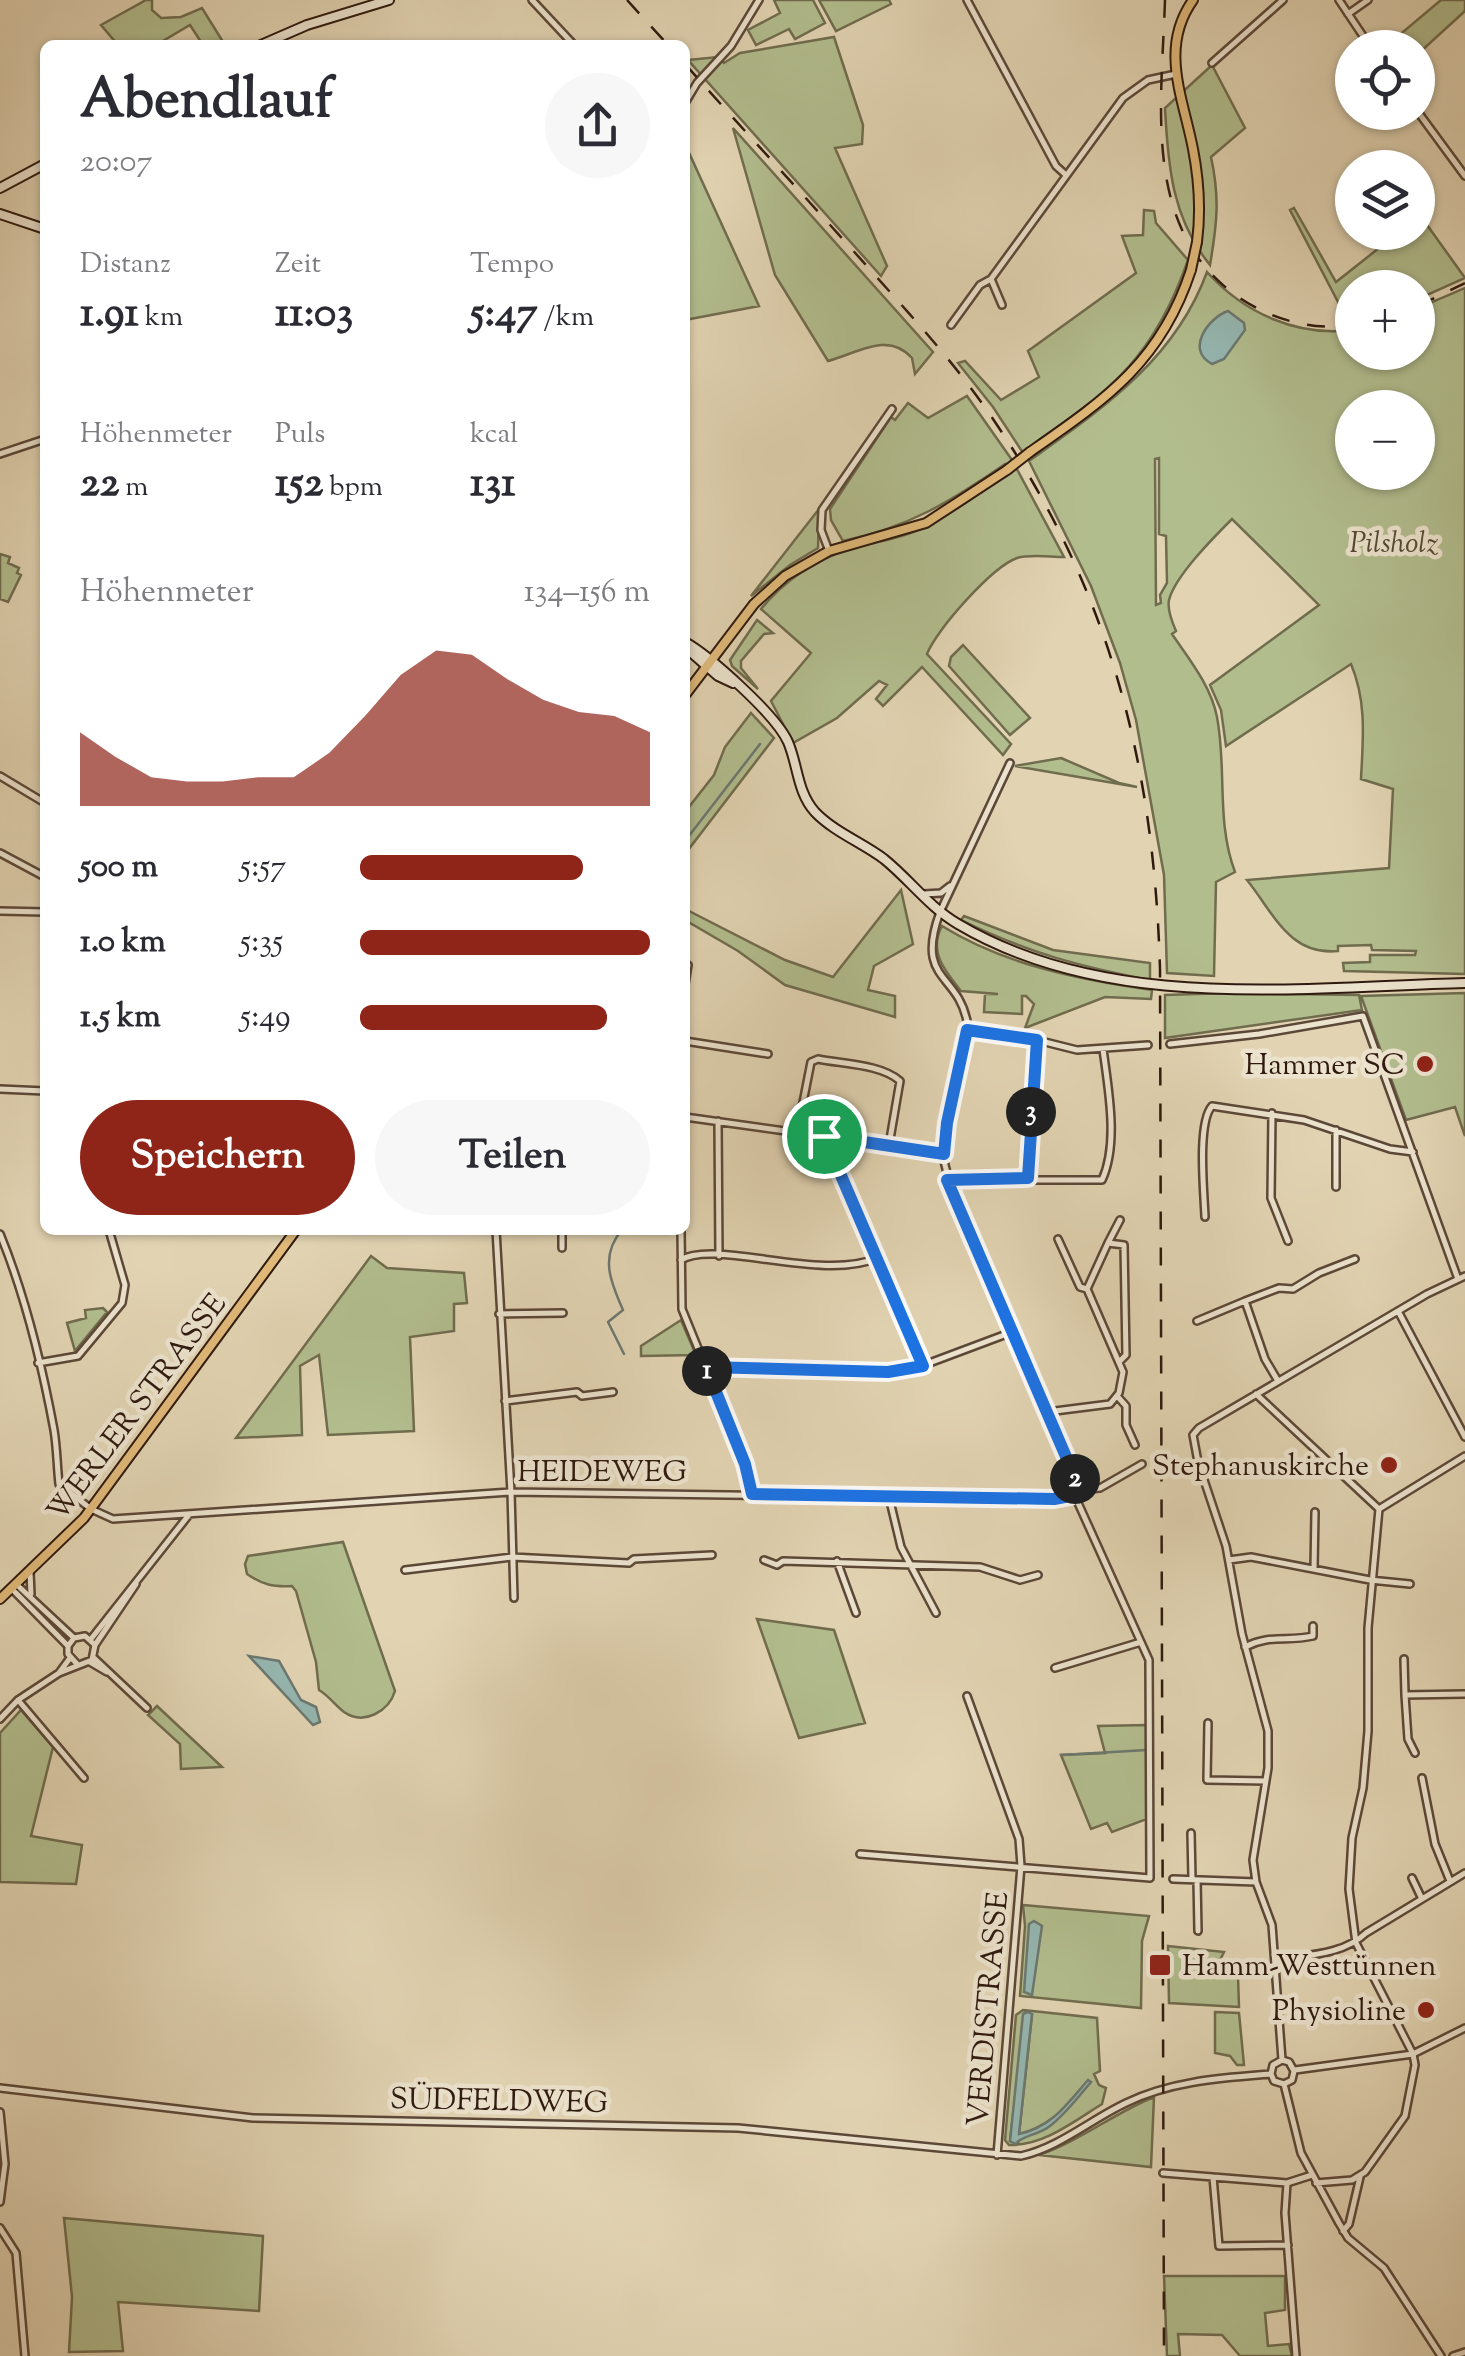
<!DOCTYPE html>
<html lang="de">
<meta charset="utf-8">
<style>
:root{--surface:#fff;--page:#f7f7f7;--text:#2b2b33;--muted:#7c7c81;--accent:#8f2418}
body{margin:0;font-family:"Sorts Mill Goudy",serif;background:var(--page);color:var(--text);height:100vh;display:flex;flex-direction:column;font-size:38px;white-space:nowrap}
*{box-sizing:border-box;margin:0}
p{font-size:32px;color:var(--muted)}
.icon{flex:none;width:55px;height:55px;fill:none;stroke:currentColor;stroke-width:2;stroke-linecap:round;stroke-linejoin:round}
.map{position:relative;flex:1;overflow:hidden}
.drawer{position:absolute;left:40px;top:40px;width:650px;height:1195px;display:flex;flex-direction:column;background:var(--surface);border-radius:15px;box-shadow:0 2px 8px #0004}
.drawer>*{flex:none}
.fabs{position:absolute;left:1335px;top:30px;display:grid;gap:20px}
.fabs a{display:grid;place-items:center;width:100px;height:100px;border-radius:50%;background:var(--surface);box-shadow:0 2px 8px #0004;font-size:50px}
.pin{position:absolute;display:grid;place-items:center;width:85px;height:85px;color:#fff;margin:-42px;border:5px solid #fff;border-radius:50%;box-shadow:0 2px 10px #0007}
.km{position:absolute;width:50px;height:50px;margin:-25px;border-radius:50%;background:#222;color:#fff;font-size:28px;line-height:50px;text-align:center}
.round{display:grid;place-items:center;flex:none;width:105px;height:105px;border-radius:52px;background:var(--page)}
.summary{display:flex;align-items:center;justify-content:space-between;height:170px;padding:0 40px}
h1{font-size:55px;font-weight:700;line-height:75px}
.stats{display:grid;grid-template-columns:repeat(3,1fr);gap:15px;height:170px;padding:10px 40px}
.stats div{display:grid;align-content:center}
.stats b{font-size:42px;font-weight:700}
.stats small{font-size:28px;font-weight:400}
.stats p{font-size:28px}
.chart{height:280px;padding:20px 40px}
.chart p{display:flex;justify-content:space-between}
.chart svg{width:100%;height:180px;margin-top:10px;fill:var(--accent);opacity:.7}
.primary-button{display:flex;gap:20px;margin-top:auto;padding:20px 40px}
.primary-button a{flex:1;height:115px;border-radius:60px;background:var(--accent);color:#fff;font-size:40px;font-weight:700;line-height:115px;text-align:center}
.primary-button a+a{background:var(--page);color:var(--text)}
ul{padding:0 40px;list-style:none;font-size:32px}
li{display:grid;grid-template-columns:160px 120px 1fr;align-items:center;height:75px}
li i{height:25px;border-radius:12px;background:var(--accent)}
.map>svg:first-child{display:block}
.green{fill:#b2bd8e;stroke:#706c4e;stroke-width:2.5;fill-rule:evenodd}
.water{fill:#95b7b1;stroke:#6c7870;stroke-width:2.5}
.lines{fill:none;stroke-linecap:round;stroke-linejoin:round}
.stream{stroke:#6c7870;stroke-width:2.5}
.street-casing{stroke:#5c4838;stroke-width:10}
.secondary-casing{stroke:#2f1a0f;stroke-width:12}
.primary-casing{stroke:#2f1a0f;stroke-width:12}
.street{stroke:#ece3ce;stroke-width:5}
.secondary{stroke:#ece3ce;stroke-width:8}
.primary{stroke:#e1ba7a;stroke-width:8}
.rail{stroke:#2f1a0f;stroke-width:2.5;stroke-dasharray:18 18;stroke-linecap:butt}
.primary-bridge-casing{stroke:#2f1a0f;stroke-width:12;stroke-linecap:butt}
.primary-bridge{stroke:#e1ba7a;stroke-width:8}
.route-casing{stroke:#fff;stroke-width:20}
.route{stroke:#1a73e8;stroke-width:12}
.poi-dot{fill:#8f2418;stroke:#ece3ce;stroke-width:4}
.labels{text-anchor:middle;stroke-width:9;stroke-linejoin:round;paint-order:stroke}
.park-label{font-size:30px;font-style:italic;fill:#564b35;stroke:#ece3ce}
.poi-label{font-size:30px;fill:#2f1a0f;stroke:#ece3ce;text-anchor:end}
.street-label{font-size:30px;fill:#2f1a0f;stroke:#ece3ce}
</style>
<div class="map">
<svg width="1465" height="2356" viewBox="0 0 1465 2356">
<rect width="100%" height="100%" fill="#e2d4b3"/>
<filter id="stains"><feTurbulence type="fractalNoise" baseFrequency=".002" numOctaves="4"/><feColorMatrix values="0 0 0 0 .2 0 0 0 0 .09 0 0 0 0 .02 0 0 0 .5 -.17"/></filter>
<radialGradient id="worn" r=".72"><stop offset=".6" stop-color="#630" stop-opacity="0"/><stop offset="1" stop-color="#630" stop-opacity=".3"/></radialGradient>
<path class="green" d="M146 0H152V10L161 18 181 17 202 8 225 45H203L190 25 156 45H118L101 25Z
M774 0H813L825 23 795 39 789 29 756 45 748 30 780 13Z
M819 0H889L891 4 836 31Z
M1441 0H1465V11L1418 54V48L1385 47Z
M834 37 863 125 862 144 835 148 887 266 881 276 688 60 718 57 724 63 740 53Z
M1212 65 1245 128 1211 157C1220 198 1217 224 1210 265 1172 218 1168 166 1165 108Z
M733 128 933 352 915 374 912 358C888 331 858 353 828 361L775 275Z
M685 144 759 306 685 320Z
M1294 208 1336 282 1398 233 1418 232 1420 215 1465 278 1418 299V288H1352V323H1349L1290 210Z
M1144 210 1154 211 1156 223 1188 260C1152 364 1107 391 1023 453L993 407 958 363 965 361 1001 400 1039 377 1028 351 1136 273 1122 236 1143 235Z
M1207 272C1244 313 1297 337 1352 330V352H1418V308L1465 288V974L1344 971 1343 963 1370 962V955H1415L1416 951 1372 950 1371 945 1338 946V951C1289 956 1273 912 1247 880L1389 868 1393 789 1361 779C1363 739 1367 702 1351 664L1226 746 1221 710 1210 685 1319 605 1232 519C1214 537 1175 576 1169 600 1167 610 1172 622 1176 631L1172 634C1189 659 1211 686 1217 717 1227 769 1216 822 1235 872L1216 882 1214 976 1167 973 1164 875 1136 720 1120 663 1091 586 1029 461C1102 409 1175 360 1207 272ZM1352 408H1418V472H1352ZM1159 458V534L1166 536 1167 583 1160 595 1161 603 1156 605 1155 459Z
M967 396 1012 460 1064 557C1050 557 1030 554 1017 558 992 567 936 630 927 654L1011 744 1003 755 922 667 883 706 876 699 887 685 879 681 837 718 793 743 771 701 811 653 761 609C784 581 815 560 850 549 872 542 896 540 918 530 951 515 980 493 1009 471L1005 464C950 502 909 527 843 541L831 520 830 509 891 417 895 420 908 403 928 418Z
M819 509 818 548 790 565 751 596Z
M0 554 10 557 8 563 19 568 17 573 21 575 8 602 0 599Z
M757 620 773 633 764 634 741 661V668L758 689 732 666 730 660Z
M963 645 1030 718 1010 735 949 666 951 657Z
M751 713 774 738 685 854V812L714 775 725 747Z
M1061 758 1119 783 1137 787 1015 766Z
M901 890 913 944 874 966 868 990 895 996V1017L785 985 738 951 685 920V909L785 960 833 977Z
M964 916 1053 950 1150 963V980C1077 966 1029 953 961 920Z
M942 926C1005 965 1080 980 1152 990L1151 999 1105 997 1025 1028 1034 1004 1026 996H1022V1014L984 1012 985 994H998L961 991C945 971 928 952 942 926Z
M1228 993 1359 995 1362 1010 1165 1038V995Z
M1465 993V1136L1455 1107 1406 1120 1361 996Z
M371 1256 387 1268 464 1273 467 1303 454 1304V1331L410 1337 414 1431 328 1435 319 1355 300 1366 302 1435 236 1438Z
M103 1308 107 1312 75 1351 67 1323 86 1318 85 1310Z
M681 1320 696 1355 641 1356V1346Z
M343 1542 395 1691C389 1711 364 1726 344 1712 335 1705 329 1696 319 1690L316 1662 296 1591 292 1586C273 1587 263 1585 247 1574L245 1564 248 1556Z
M757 1619 834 1630 865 1723 799 1738Z
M157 1706 222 1767 181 1769 180 1744 148 1715Z
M21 1710 53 1747 31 1836 82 1845 76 1884 0 1882V1733Z
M1147 1725V1819L1112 1832 1107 1823 1091 1829 1061 1755 1105 1753 1098 1726Z
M1023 1905 1149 1916 1142 1941 1141 2008 1020 1996 1025 1926Z
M1168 1946 1224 1952 1213 1974 1238 1976 1239 2007 1169 2003Z
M1023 2010 1097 2018 1100 2071 1094 2074 1099 2085 1106 2088 1102 2104C1073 2122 1043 2146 1009 2145L1005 2140 1016 2015ZM1025 2012 1032 2015 1019 2134C1050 2127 1069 2104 1091 2082 1069 2106 1053 2130 1020 2138L1018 2143 1010 2141Z
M1215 2012 1239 2013 1244 2065H1237L1230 2056 1215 2053Z
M1154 2097 1151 2167 1039 2155C1080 2141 1114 2113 1154 2097Z
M64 2218 263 2236 259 2311 118 2302 123 2351 69 2352 72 2297Z
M1164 2276H1285V2310L1265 2313 1268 2346 1289 2344 1292 2356H1240L1222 2335 1178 2334 1180 2356H1167Z"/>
<path class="water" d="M1228 311 1244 323 1245 330 1224 359 1212 364C1185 350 1208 318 1228 311Z
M249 1656 279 1661 301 1700 316 1707 320 1722 313 1725Z
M1034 1921 1042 1926 1032 1995 1024 1992 1029 1924Z
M1028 2012 1032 2014 1019 2134C1051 2128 1068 2103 1088 2080L1091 2082C1078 2097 1066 2114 1050 2126 1039 2135 1023 2135 1015 2144L1010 2141 1023 2014Z"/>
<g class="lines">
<path class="stream" d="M685 841 760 744
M622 1230C599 1256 611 1283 623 1310L608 1322 624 1354
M1061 1755 1147 1750"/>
<defs>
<path id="street" d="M532 0 574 45
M967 0 1056 166 1066 175
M1339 0 1371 48
M1348 14 1368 0
M1212 63 1283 0
M685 103 697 83 731 46 759 0
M1418 112 1465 176
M991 279 1002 305
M951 325 980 285 991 279 1123 98 1148 80 1176 74
M0 454 45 439
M829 551 821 530 822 510 892 409
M1010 763 940 912C915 981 957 972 967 1021L945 1133 944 1161 954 1201 1076 1480 1078 1488 1074 1494
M0 776 45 803
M0 853 45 877
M924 894 941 893 950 886
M45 908V963
M0 911 45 912
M685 984 688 965
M967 1030 1021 1036 1077 1050 1148 1045
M685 1041 768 1054
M1170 1044 1259 1034 1363 1016 1458 1279
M0 1089 45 1091
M1272 1113 1271 1198 1288 1241
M685 1117 943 1153
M718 1121 719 1256
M1336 1130V1187
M797 1133 811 1062 818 1059C842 1064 881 1064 900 1081L889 1145
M824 1136 923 1365
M1028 1177 1037 1040
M948 1180H1102C1119 1143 1108 1088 1103 1049
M1205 1217C1204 1192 1197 1123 1212 1106L1304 1120 1390 1149 1413 1152
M496 1230 511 1492 514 1598
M681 1230 682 1309 745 1464 752 1495
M0 1234C25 1295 42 1365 54 1430 57 1448 57 1466 59 1484L91 1509 113 1519 511 1492 1035 1499H1060L1074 1494
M1058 1239 1080 1287 1087 1289
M1108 1243 1120 1220
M562 1248V1230
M681 1260C714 1239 824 1282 876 1258
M1245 1301 1279 1288 1293 1289 1319 1273 1355 1259
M1398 1311 1465 1437
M499 1314 563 1313
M1197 1321 1245 1301 1265 1359 1278 1381
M38 1363 78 1356 122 1303 125 1285 109 1230
M705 1367 889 1371 916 1368 1012 1332
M1256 1394 1379 1509 1368 1628V1731L1363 1788 1352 1838 1349 1889 1356 1943 1413 2054 1415 2065 1405 2116 1365 2172 1352 2180 1316 2183
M1118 1397 1126 1406V1425L1135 1445
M505 1401 577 1392 582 1396 613 1392
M1047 1412 1110 1404 1119 1393 1123 1372 1087 1289 1108 1243 1124 1245 1126 1355 1119 1362
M1077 1490 1100 1488 1142 1464
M889 1497 901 1547 936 1613
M1379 1509 1465 1456
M764 1560 777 1565 783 1561 980 1567 1020 1580 1038 1575
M1229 1560 1251 1557 1370 1580 1410 1584
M837 1561 856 1613
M1314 1569 1315 1512
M405 1570 512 1557 629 1563 634 1559 712 1555
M30 1572 31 1594
M16 1584 74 1638
M11 1588 68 1646
M91 1639 188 1516
M95 1645 136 1584
M1245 1647C1270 1634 1287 1642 1313 1636V1626
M94 1658 147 1708
M1404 1659 1405 1695
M90 1662 107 1672
M1055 1668 1141 1642
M59 1673 70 1658
M967 1696 1019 1839 1021 1866 997 2155
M18 1700 84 1778
M0 1719 18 1700 59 1673 92 1660 95 1645 85 1636 74 1638 68 1646V1654L77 1664
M1208 1723 1207 1780 1266 1781
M1415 1753 1408 1739 1405 1695 1465 1694
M1422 1778 1435 1844 1450 1881
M1191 1833 1192 1879
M860 1854 1150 1878 1149 1660 1074 1494
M1412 1878 1422 1899
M1173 1879 1256 1882
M1197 1880 1198 1931
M1276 1960C1307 1955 1343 1955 1366 1933L1465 1873
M1282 2060 1272 1925 1256 1882 1253 1860 1268 1768V1731L1242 1634 1226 1546 1198 1462 1193 1435 1199 1428 1427 1294 1465 1276
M1295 2070 1413 2054 1465 2028
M1284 2084 1292 2080 1294 2071 1289 2062 1282 2060 1273 2065 1271 2074 1274 2081 1284 2084 1301 2153 1339 2223 1348 2238 1384 2268 1441 2356
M0 2088 253 2118 738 2128 1021 2156C1060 2147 1090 2120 1126 2103 1171 2081 1221 2078 1271 2074
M0 2112 5 2164 0 2202
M1163 2173 1287 2183 1312 2175
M1213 2177 1219 2246 1288 2245
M1287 2183 1285 2213 1296 2356
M0 2228 16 2253 25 2356
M1343 2231 1349 2224 1360 2177
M1453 2356 1465 2352"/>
<path id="secondary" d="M261 45 307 25 389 0
M0 188 45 164
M0 214 45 229
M685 642C711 657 776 715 788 742 798 765 797 792 815 812 834 832 863 843 884 859 910 880 929 907 958 924 1108 1013 1299 987 1465 983
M685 647 718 676 733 683"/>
<path id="primary" d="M1193 0C1159 48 1183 97 1193 149 1199 180 1201 211 1197 242
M1030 452C1106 399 1161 362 1191 270
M685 695 754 604 785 576 829 551 926 523 1007 470
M0 1599 84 1518 296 1230"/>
</defs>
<use href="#street" class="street-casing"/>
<use href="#secondary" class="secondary-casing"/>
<use href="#primary" class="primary-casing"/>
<use href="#street" class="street"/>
<use href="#secondary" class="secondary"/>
<use href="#primary" class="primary"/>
<path class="rail" d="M627 0 668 45
M1165 0C1162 102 1141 229 1237 296 1271 320 1311 330 1352 326
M685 64C747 134 811 203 873 273 915 320 958 367 993 419 1110 591 1154 763 1160 969L1164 2356
M1418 306 1465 283"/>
<defs>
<path id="primary-bridge" d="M1191 270 1197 242
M1007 470 1030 452"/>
</defs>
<use href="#primary-bridge" class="primary-bridge-casing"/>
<use href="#primary-bridge" class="primary-bridge"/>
</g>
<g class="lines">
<defs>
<path id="route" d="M967 1030 1037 1040 1028 1178 947 1180 1070 1466 1077 1490 1070 1496 1054 1499 752 1494 745 1464 706 1367 888 1372 923 1366 824 1136 944 1154 947 1123Z"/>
</defs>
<use href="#route" class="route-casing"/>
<use href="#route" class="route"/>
</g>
<g class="poi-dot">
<circle cx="1425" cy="1064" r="10"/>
<circle cx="1389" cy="1465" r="10"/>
<rect x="1148" y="1953" width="24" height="24" rx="5"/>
<circle cx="1426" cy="2010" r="10"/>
</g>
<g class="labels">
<g class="park-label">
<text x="1394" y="552">Pilsholz</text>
</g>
<g class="poi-label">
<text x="1405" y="1074">Hammer SC</text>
<text x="1369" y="1475">Stephanuskirche</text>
<text x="1182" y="1975" text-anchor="start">Hamm-Westtünnen</text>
<text x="1406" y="2020">Physioline</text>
</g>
<g class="street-label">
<text transform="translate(136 1407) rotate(-53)" y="10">WERLER STRASSE</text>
<text x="602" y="1481">HEIDEWEG</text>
<text transform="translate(987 2009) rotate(-85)" y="10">VERDISTRASSE</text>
<text transform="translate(499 2100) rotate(1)" y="10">SÜDFELDWEG</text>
</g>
</g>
<rect width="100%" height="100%" filter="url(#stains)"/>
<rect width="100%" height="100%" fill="url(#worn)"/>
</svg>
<div class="fabs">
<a><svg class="icon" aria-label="locate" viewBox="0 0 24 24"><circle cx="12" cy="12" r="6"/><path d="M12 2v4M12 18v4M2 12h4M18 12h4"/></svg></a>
<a><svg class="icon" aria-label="layers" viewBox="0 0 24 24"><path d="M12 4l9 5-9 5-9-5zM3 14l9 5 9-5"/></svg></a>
<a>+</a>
<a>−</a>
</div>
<div class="pin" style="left:824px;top:1136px;background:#1e9e55"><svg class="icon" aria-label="arrive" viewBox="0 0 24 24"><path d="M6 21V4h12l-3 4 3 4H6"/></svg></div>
<b class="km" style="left:707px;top:1371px">1</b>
<b class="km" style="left:1075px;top:1479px">2</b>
<b class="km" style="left:1031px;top:1112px">3</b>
<section class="drawer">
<div class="summary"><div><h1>Abendlauf</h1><p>20:07</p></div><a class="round"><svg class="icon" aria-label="share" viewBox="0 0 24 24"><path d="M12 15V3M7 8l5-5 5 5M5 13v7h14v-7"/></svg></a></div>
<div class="stats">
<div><p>Distanz</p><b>1.91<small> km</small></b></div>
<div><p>Zeit</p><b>11:03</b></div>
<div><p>Tempo</p><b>5:47<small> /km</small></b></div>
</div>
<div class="stats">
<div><p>Höhenmeter</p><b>22<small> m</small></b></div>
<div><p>Puls</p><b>152<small> bpm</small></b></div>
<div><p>kcal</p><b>131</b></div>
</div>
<div class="chart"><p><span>Höhenmeter</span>134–156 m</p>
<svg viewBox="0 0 160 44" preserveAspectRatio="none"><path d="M0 44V26L10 32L20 37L30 38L40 38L50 37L60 37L70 31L80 22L90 12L100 6L110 7L120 13L130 18L140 21L150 22L160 26V44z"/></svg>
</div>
<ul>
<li><b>500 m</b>5:57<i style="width:77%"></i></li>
<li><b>1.0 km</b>5:35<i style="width:100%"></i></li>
<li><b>1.5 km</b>5:49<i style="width:85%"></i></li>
</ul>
<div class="primary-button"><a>Speichern</a><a>Teilen</a></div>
</section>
</div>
